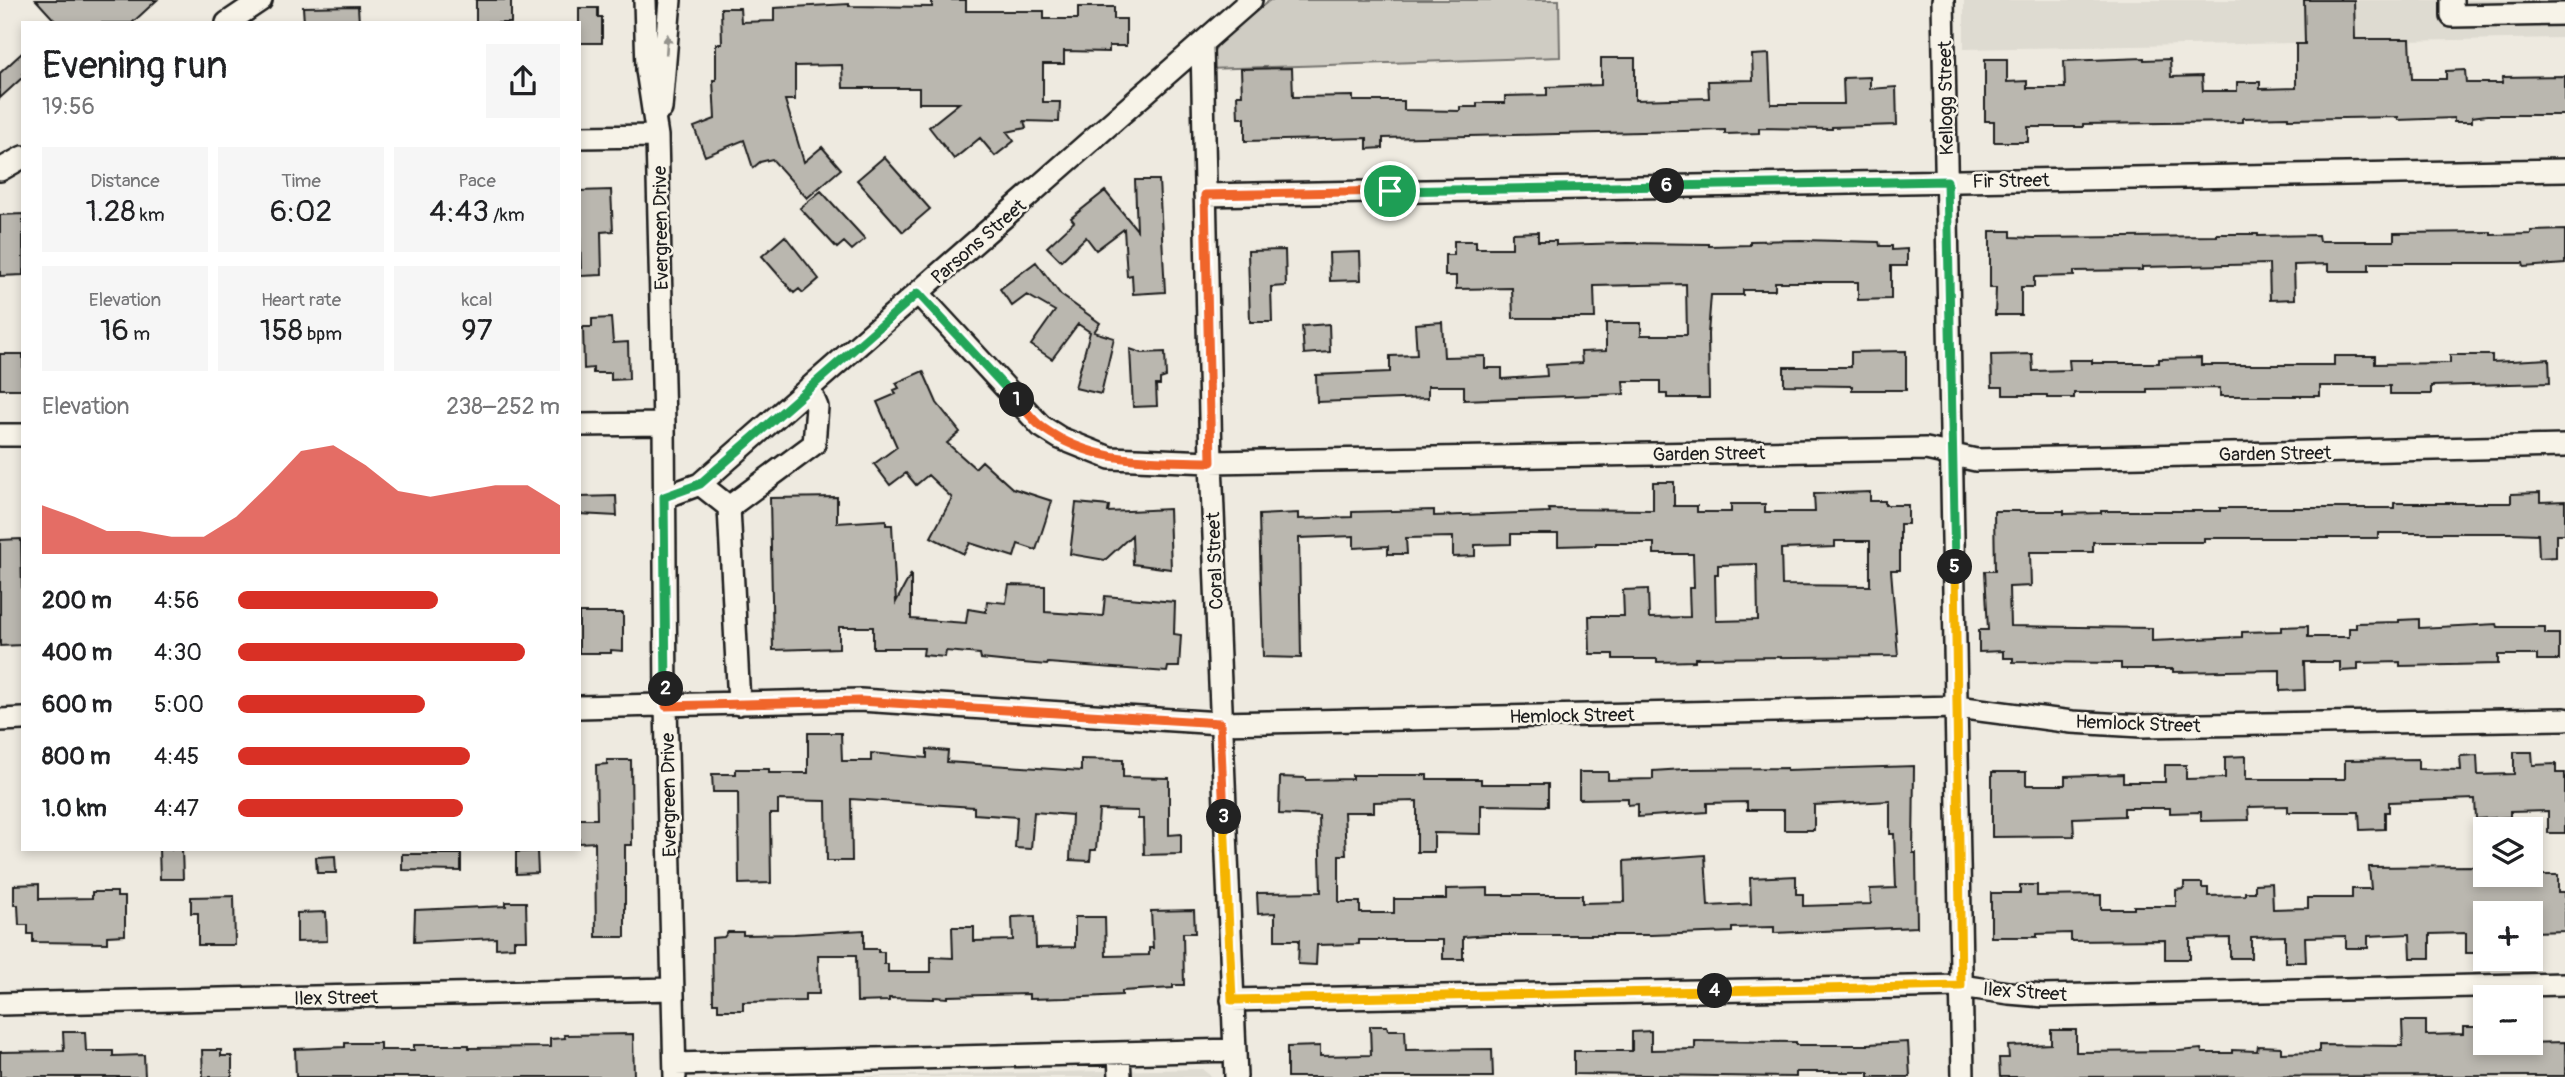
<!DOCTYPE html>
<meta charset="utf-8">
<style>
:root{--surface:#fff;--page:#f6f6f6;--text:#202124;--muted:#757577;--accent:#d93025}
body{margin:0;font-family:Pangolin,sans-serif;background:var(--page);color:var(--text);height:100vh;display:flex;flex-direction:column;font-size:26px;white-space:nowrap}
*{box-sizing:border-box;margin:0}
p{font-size:23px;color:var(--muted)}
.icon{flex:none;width:38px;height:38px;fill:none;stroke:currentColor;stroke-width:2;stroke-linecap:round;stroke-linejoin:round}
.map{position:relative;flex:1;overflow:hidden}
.side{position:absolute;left:21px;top:21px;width:560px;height:830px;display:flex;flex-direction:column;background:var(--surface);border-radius:0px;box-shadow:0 4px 10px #0003}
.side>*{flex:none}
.buttons{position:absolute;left:2473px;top:817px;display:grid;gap:14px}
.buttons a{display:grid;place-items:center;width:70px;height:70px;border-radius:0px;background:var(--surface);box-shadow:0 4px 10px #0003;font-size:35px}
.pin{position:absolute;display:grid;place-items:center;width:60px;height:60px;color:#fff;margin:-30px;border:4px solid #fff;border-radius:50%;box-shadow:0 2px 7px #0007}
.km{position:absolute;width:35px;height:35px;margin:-18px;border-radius:50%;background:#222;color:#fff;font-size:19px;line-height:35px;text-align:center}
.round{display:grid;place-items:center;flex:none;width:74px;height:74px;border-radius:0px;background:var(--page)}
.headline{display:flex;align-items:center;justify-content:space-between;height:119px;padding:0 21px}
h1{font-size:38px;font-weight:600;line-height:52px}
.metrics{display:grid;grid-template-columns:repeat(3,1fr);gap:10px;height:119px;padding:7px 21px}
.metrics div{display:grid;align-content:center;border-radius:0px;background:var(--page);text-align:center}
.metrics b{font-size:30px;font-weight:600}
.metrics small{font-size:19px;font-weight:400}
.metrics p{font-size:19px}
.chart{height:196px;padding:14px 21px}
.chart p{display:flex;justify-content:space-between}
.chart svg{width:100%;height:126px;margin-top:7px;fill:var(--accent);opacity:.7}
ul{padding:0 21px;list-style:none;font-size:23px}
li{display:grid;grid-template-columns:112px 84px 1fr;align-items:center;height:52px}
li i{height:18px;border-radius:9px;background:var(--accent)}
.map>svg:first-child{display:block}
.built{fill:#dedbd1}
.green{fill:#cfccc3;stroke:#767470;stroke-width:2}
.building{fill:#bab7af;stroke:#1c1c1c;stroke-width:2;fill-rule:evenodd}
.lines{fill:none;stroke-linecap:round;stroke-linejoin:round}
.minor-casing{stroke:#1c1c1c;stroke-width:26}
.minor{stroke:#f7f3e8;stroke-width:21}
.oneway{fill:#94928c}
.split-1-casing{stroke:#fff;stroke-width:14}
.split-2-casing{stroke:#fff;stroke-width:14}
.split-3-casing{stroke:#fff;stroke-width:14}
.split-4-casing{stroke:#fff;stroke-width:14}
.split-5-casing{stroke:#fff;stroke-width:14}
.split-6-casing{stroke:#fff;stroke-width:14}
.split-7-casing{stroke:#fff;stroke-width:14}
.split-1{stroke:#f0652b;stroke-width:9}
.split-2{stroke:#22a559;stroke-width:9}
.split-3{stroke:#f0652b;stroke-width:9}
.split-4{stroke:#f5b400;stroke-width:9}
.split-5{stroke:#f5b400;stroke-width:9}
.split-6{stroke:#22a559;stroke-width:9}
.split-7{stroke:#22a559;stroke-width:9}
.labels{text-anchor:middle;stroke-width:5;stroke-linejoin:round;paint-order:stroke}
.street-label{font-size:19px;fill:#1c1c1c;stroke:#f7f3e8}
</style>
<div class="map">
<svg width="2565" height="1077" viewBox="0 0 2565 1077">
<rect width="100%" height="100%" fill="#eeeae0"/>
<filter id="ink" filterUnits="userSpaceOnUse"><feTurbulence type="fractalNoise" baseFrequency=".0143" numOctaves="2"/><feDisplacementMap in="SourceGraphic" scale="14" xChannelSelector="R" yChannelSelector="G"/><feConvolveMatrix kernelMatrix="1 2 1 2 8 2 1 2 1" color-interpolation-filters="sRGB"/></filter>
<g filter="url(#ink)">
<path class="built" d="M1964 0H2565V38L1964 49Z
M1202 1069 1212 1077H818Z"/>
<path class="green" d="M1270 0H1559L1560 57 1207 69C1208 43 1251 16 1270 0Z"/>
<path class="building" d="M36 0H157L132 23H57Z
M476 0H511V23H476Z
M932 0H966V11H1044V19H1078V7H1114V19H1126V46H1109V52L1064 51V64H1043V102H1060L1059 122 1024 121 1026 128 1007 132 1014 141 995 156 980 138 954 159 929 127 959 103H919V88H843L842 65 795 66V100H785L804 162 822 147 841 169 807 198 772 159 760 162 753 168 744 140 705 156 694 127 715 119 713 80H716V44H722L721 8H740L741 22 774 21V8L849 4V6L932 7Z
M2304 0H2354L2355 39H2410L2412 79H2446V71L2465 70 2466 83H2502L2503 77 2565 76V115H2487L2472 117V122H2454V118L2398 120V117L2288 119V117L2243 118V122L2083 124V127H2028V142H1994V121H1985V59H2007V82L2027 81V88H2065L2064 61 2144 58V60L2170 59 2171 77 2202 76 2203 91H2237V82H2260V89L2296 88V44H2305Z
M358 6 359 23H304L303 7Z
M579 8H598V17H602V43H579Z
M23 52V77L0 98V73Z
M1769 54 1771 104H1844L1843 78 1870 77V89L1896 87 1897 125 1832 127V129L1759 128V133L1725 134V130L1383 138V148L1367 149V138L1245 141V118H1238L1237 95H1242L1241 69 1292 68 1293 97 1353 96V101H1404V110L1460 111V107H1477V103H1505V96L1547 95V87L1601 85V58H1635V100L1709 98 1708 81 1753 80 1752 55Z
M884 157 930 209 903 232 857 180Z
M1135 180H1159L1165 292 1133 294 1132 275 1127 276 1124 229 1096 250 1086 237 1061 261 1047 247 1074 222 1071 218 1105 191 1137 230Z
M611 190 613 231 601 232 602 275 581 276 579 191Z
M821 191 865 239 852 250 844 242 837 248 800 208Z
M23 214V275L0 276V215Z
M2565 230V264L2524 267 2523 263H2369V271H2328V264L2294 265 2295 299 2270 300 2269 264 2142 267V270L2074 271V276L2034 277V287H2021V315H1995L1996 288H1990V231H2011V237L2034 238 2217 236V234H2258V236L2318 235 2319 241H2394V233L2491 232V235L2531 234V231Z
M1538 232V241H1556V245L1626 243 1709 244V246L1750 245V241L1801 240 1879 242 1880 246H1892V250L1907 249V266H1891V299L1858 300V282H1775V290H1743V295H1711L1708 334 1709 398H1667V394H1660V381H1623L1624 394 1464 400V386H1428V398L1317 402 1316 375 1390 372V356L1417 355 1415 324 1442 322 1444 357 1485 356V368H1502V379L1547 376 1546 365 1582 363 1581 352 1606 351V323H1641V335H1687L1686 284 1594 286 1595 318H1513L1512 288 1456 289V276H1445V255H1454V241H1476V248H1512V233Z
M785 236 819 279 803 293 799 289 794 293 762 256Z
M1285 250 1286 286 1271 287 1272 322H1250L1248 251Z
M1360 252 1361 280 1330 281 1329 253Z
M1036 262 1061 295 1100 323 1094 332 1114 338 1101 394 1075 388 1090 332 1078 324 1052 359 1031 345 1055 311 1027 295 1012 306 1000 289Z
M611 318 613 343 628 342 629 379 611 380V373H593V368L584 369 583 327H592V319Z
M1329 324 1330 352 1304 354 1302 326Z
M1130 349 1142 353 1165 352 1166 377 1160 379V385H1156L1157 406 1133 407Z
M1906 351V390H1852V386L1784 385V367H1851V352Z
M0 354H23V389H0Z
M2032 354 2033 371 2070 370 2069 360H2092V363H2159V359L2201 358V365H2334V356H2375V364L2450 363V355H2492V362L2549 359 2550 383 2431 386V394H2390V386H2320V396H2220V388L2147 389V393H2074V398H2047V395H2003V387H1992L1991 355Z
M923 371 937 403 960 432 947 443 975 468 982 461 1012 488 1052 501 1036 550 1018 544 1014 557 970 543 964 554 931 537 952 498 928 475 916 485 906 473 890 485 874 464 897 447 877 402 896 394 894 390 899 388 896 383Z
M1653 482H1674V506H1697V512H1731V504H1765V512H1815L1814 494 1870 492V501H1885V505H1908V524H1900V570H1891L1898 656 1695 658V661L1657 662V659H1613V654H1590L1589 616H1624L1623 590 1648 589 1649 618 1690 617 1689 588H1694L1693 554H1654V543H1596V545L1558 546V534H1511V544L1475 545V556L1453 557V537L1406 538 1407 554H1388V546L1354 548V536L1299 538 1301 658 1263 657 1259 515 1298 513V519L1352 517V512L1434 510V516L1550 512 1549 509 1653 510ZM1835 541H1870V586L1782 585 1781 549 1835 547ZM1757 564 1758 620 1716 621 1715 574H1718V565Z
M2540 493V502L2565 501V534H2556V557L2539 558 2538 534 2512 533H2378V538H2204V542H2093V552H2030L2031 586 2009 587 2010 626 2152 628V641L2242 637V632L2281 631V627L2308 626V637H2349V628H2356V623L2399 622V620L2419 619V628L2497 624 2498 627H2545V634H2559V660H2537V655H2498V664L2400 666V662L2358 663V670L2340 671V662H2304L2305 690 2280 691V670L2173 672V669H2121V663L2013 662V658H2003V651L1979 652V630H1988L1985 571H1995L1994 511H2064V514L2101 513V511H2220V508H2394V503H2511V494Z
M616 496 617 516 579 514V497Z
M837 497V523L886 520V525H892L896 602 911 574V619L966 623 968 609 986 612 987 601 1006 603 1009 585 1045 586V612L1103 616 1105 596 1175 602 1174 634 1181 635 1179 667H1168L1167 672 1048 663 1047 665 1010 662 981 659 980 654 946 651 945 657 923 655 924 648H873V627H839V648L773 650 770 498Z
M1076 503 1109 506 1108 512 1169 509 1171 569 1133 564 1132 535 1105 560 1070 554Z
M21 539 23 645 0 646V540Z
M579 613H623V651L611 650V653H579Z
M808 733H841L842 761H871V753L927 758V749L948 751 947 762 1081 771V759L1123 760V777L1169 778V835L1181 834V854L1144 855 1143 819H1138V811L1099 810 1096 850H1091L1090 861 1070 860 1072 815 1034 812 1031 849 1015 848 1017 817 974 814V807L851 799 852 861H827L826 801 778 800V814H770L771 883 739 884 738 792H713L712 774H736V769H769V773H808Z
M2514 752H2532L2533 765 2556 764V773H2565V833H2548V811L2510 812V817L2476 819 2475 799 2389 802V812H2385V829L2360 830 2359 812H2288V806L2248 807 2249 820 2201 821V812L2170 813V808H2124V816L2073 818 2074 836 1992 837V772H2026V785H2065V776L2123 774V782H2165V765H2186V779L2225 778V757L2246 756V779H2345V760L2418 759V769L2461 770 2460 756 2477 755 2478 775 2514 774Z
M607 760H631L632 845H625V937H596L595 842 579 843V819H597L596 765 607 764Z
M1914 766 1913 853H1916L1917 927 1774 933V927L1732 928V932L1651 935H1489L1463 937V959H1443V940H1359V944L1317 945 1316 965 1298 964 1299 940H1275V913L1258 914 1257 893 1321 892 1319 816 1279 814 1280 777 1306 778V780L1352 779V775H1427V779H1481V784H1548V806L1481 805V834L1434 833V852H1417V801L1374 802V812H1344L1346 855H1339V902H1360V913H1394V899H1446V889L1488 888V895H1582V903L1625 902 1624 861 1705 855 1708 906 1751 904 1750 878 1796 876V894H1803V906L1871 904 1870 889 1896 888 1894 834H1890V801L1814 805V830H1784V810H1747V802L1707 803V812L1638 817V804L1628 805V798L1579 799V772H1608V780L1653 779V771L1684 769 1787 768V770Z
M159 849H182L183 879H160Z
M537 851 538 873 516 874V852Z
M402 854H461V871L402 870Z
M335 856 336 873H317L316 857Z
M2474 866 2485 867V875H2558V892H2565V931L2530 932V914H2485V953H2466V933L2430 934V958H2411L2410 934 2368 936V948H2346V936L2305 937 2306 962H2285V936L2251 937V958H2230V938L2190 939V959H2165V940L2071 941V933L2037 934V937H1991V893H2020V885H2037V896L2101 895V909H2134V906H2176V890L2184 889V883H2202V888H2208V896L2245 895V892H2255V884L2272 883 2273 909 2308 908V898H2352V889H2371L2369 867Z
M39 884V899L92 898V892H117V897H125V935L107 936V943L33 942V934H28V925H19L18 905H14V885Z
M234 896 235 945H198V913H191V897Z
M506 902H526L527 940H514V947L496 948V938L414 942 415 910 506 906Z
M1194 910 1195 933H1183L1184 985H1173V988L1122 991V995L1065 998 1029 999V994L948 996V998L934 997V999L889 998V1001L857 1002 856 955H818L819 994H805V1001L743 1002V1010H718V1003H713L712 938 724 937 728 932H743V935L794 934 864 930V949H878V952H884V964H888V972H931V957L953 958 952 927H974V941L1013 940 1012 917 1035 916 1036 948 1075 947V917H1105L1106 956 1149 955V948H1153L1151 911Z
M326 912 327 941 297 942V913Z
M2402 1021H2426V1035L2463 1034V1027H2485V1044L2565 1042V1076L2000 1077 1999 1058H2009L2008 1046 2051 1044V1030H2076V1052L2179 1051 2201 1049 2202 1053H2232V1050L2257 1051 2258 1046 2281 1047V1053L2319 1052V1045L2403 1046Z
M1370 1026H1387L1388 1030H1405L1406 1050 1492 1049 1493 1077H1287V1047L1320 1046V1056L1371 1055Z
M1651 1031V1050L1695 1049V1041L1796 1042V1045H1868V1044L1908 1042 1910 1077H1869V1072H1796V1077L1574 1074V1051H1632V1032Z
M63 1032H85L86 1051H113V1056L144 1055 145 1077H0V1052L64 1051Z
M633 1034 634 1077H296L295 1049 345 1047V1043H380V1050H414V1045H469V1048L550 1047V1039L565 1038 564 1035Z
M202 1050H221V1056H232V1077H203Z"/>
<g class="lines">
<defs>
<path id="minor" d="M645 0 647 70 657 136 664 424 666 706 675 1077
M1943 0 1963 1077
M2452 0V16L2565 14
M227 23 261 0
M1202 45 1211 462 1236 1077
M661 109 670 0
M579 137 657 136
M0 170 23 157
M1205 195 2565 170
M918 293 1041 426 1060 438 1110 458 1211 462 1926 449 1976 460 2565 446
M579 425 664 424
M0 435H23
M700 484 729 507 739 704
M665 497 700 484 1251 0
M729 507 814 444 817 407 809 388
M579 707 860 700 1220 723 1957 707 2072 722 2141 726 2565 719
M0 720 23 719
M1232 1000 1961 986 2009 993 2044 996 2565 984
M0 1004 673 989
M1119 1053 1120 1077
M675 1064 1235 1050"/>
</defs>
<use href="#minor" class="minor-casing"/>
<use href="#minor" class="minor"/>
</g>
<defs><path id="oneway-solid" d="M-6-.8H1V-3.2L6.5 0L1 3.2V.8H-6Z" transform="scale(1.75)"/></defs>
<use class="oneway" href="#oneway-solid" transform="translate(667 44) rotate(-86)"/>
</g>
<g class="lines" filter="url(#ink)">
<defs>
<path id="split-1" d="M1017 400C1025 409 1033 421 1043 428 1095 465 1151 460 1211 462L1205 195 1390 191"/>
<path id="split-2" d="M666 689 664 497 700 484 918 293 1017 400"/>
<path id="split-3" d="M666 689V706L860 701 1220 723 1224 817"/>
<path id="split-4" d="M1224 817 1232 1000 1715 991"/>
<path id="split-5" d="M1715 991 1961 986 1955 567"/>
<path id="split-6" d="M1667 186 1947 181 1955 567"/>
<path id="split-7" d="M1390 191 1667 186"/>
</defs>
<use href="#split-1" class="split-1-casing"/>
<use href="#split-2" class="split-2-casing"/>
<use href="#split-3" class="split-3-casing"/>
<use href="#split-4" class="split-4-casing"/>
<use href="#split-5" class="split-5-casing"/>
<use href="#split-6" class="split-6-casing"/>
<use href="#split-7" class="split-7-casing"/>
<use href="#split-1" class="split-1"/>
<use href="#split-2" class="split-2"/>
<use href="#split-3" class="split-3"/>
<use href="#split-4" class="split-4"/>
<use href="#split-5" class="split-5"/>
<use href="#split-6" class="split-6"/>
<use href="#split-7" class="split-7"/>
</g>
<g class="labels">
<g class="street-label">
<text transform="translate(1945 98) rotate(-91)" y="7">Kellogg Street</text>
<text transform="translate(2011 180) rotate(-1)" y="7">Fir Street</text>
<text transform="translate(660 228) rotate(-91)" y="7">Evergreen Drive</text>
<text transform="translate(978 241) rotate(-41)" y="7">Parsons Street</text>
<text transform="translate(1709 453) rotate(-1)" y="7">Garden Street</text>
<text transform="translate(2275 453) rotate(-1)" y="7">Garden Street</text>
<text transform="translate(1214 561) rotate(-92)" y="7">Coral Street</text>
<text transform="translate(1572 715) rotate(-1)" y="7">Hemlock Street</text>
<text transform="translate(2138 723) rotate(2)" y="7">Hemlock Street</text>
<text transform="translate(668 795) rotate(-91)" y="7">Evergreen Drive</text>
<text transform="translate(2025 991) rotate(4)" y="7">Ilex Street</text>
<text transform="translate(336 997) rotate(-1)" y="7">Ilex Street</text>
</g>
</g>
</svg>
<div class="buttons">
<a><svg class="icon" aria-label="layers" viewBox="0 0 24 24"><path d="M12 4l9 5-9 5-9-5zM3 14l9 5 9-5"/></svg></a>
<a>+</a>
<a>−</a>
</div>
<div class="pin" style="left:1390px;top:191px;background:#1e9e55"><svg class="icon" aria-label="arrive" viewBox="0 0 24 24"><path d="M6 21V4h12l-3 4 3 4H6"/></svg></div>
<b class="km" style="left:1017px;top:400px">1</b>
<b class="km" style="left:666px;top:689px">2</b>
<b class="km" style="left:1224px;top:817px">3</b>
<b class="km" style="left:1715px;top:991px">4</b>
<b class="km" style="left:1955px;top:567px">5</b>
<b class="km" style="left:1667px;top:186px">6</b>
<section class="side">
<div class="headline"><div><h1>Evening run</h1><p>19:56</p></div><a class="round"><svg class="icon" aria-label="share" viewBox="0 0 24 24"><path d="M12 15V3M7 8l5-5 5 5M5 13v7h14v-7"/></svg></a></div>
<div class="metrics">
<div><p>Distance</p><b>1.28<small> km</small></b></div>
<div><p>Time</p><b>6:02</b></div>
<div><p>Pace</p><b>4:43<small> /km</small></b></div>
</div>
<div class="metrics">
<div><p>Elevation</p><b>16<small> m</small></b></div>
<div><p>Heart rate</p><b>158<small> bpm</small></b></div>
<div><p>kcal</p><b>97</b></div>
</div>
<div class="chart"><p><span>Elevation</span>238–252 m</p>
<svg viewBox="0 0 160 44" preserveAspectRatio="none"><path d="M0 44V27L10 31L20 36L30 36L40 38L50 38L60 31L70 20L80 8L90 6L100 13L110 22L120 24L130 22L140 20L150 20L160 27V44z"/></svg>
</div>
<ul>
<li><b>200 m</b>4:56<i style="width:62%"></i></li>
<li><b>400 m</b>4:30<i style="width:89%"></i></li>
<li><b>600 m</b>5:00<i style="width:58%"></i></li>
<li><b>800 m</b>4:45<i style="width:72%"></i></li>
<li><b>1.0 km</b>4:47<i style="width:70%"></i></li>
</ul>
</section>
</div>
